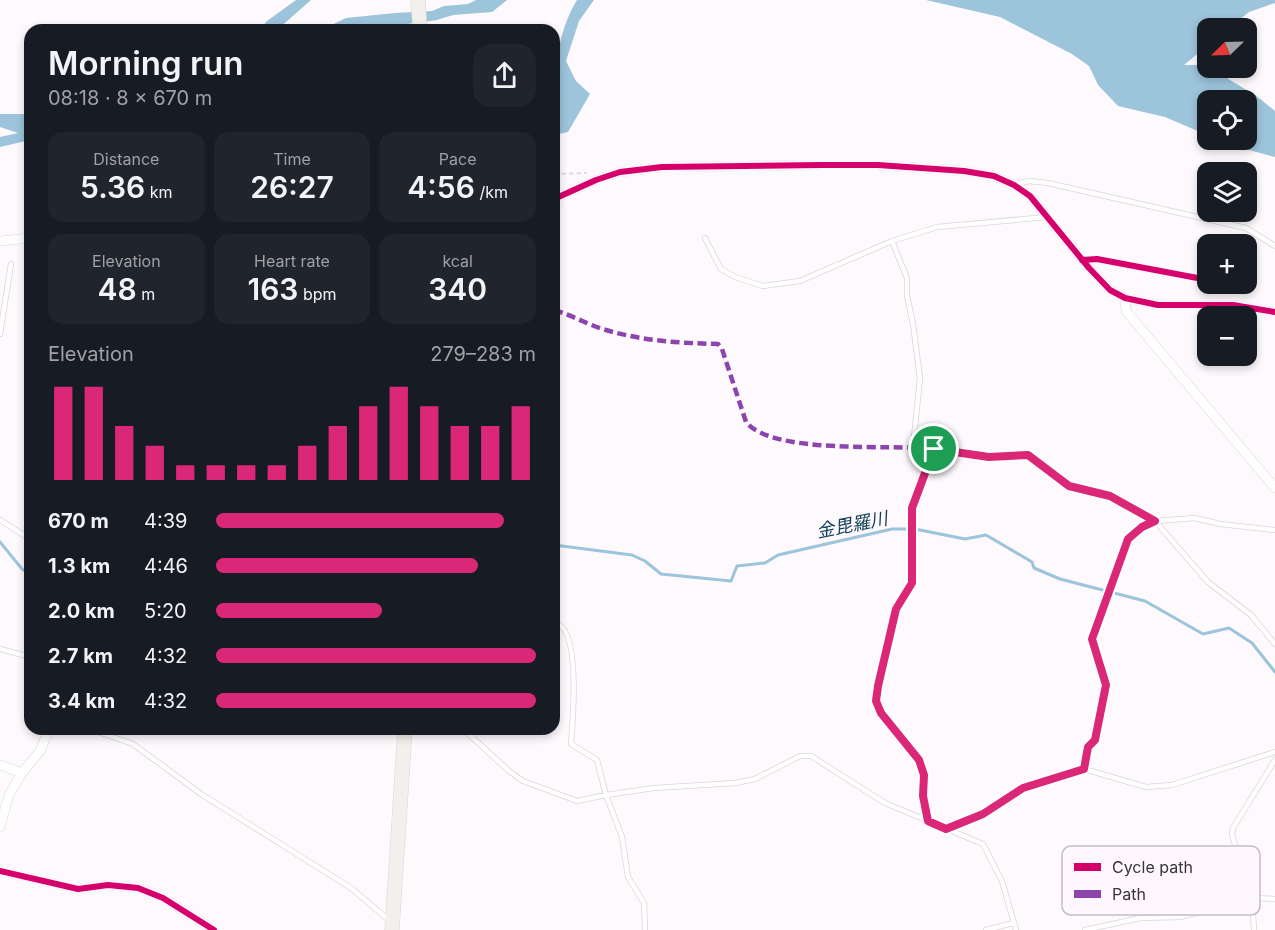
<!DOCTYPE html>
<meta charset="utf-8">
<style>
:root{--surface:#171b24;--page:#20242c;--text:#f1f3f6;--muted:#9ea1a6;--accent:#db2777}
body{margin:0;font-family:Inter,"Noto Sans JP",sans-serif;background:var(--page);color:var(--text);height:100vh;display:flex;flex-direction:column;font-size:22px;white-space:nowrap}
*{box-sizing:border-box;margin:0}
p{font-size:20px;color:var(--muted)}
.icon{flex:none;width:33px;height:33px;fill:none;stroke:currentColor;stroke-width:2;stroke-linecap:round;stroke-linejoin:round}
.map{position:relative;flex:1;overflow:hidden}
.panel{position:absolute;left:24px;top:24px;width:536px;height:711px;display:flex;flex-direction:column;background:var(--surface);border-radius:18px;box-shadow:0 3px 9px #0003}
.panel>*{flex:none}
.needle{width:39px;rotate:247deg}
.buttons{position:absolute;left:1197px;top:18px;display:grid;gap:12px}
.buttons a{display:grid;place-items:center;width:60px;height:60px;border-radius:12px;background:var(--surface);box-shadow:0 3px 9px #0003;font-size:30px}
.pin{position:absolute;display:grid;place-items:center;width:51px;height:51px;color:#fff;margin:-26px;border:3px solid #fff;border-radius:50%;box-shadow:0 2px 6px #0007}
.round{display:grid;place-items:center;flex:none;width:63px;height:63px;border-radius:18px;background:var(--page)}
.summary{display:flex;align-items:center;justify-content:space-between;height:102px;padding:0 24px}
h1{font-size:33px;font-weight:600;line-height:45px}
.stats{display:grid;grid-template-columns:repeat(3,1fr);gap:9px;height:102px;padding:6px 24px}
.stats div{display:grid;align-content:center;border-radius:15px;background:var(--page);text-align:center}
.stats b{font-size:30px;font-weight:600}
.stats small{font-size:16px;font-weight:400}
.stats p{font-size:16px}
.chart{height:168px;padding:12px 24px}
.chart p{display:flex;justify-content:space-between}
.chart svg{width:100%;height:108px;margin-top:6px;stroke:var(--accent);stroke-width:6}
ul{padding:0 24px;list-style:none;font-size:20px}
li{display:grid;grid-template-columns:96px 72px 1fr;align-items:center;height:45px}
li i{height:15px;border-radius:8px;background:var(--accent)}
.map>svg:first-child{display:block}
.water{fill:#9cc4db}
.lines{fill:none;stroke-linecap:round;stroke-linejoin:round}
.stream{stroke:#9cc4db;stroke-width:3}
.service-casing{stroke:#d9d6da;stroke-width:6}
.minor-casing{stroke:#d9d6da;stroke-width:10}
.secondary-casing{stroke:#d9d6da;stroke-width:15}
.path{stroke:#dddcdd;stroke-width:2;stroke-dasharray:4.5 3;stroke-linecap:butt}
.service{stroke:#fffeff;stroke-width:4.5}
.minor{stroke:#fffeff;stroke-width:9}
.secondary{stroke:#f2f0ed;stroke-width:14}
.quiet{stroke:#8e44ad;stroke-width:4.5;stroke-dasharray:9 4.5;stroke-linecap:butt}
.cycleway-casing{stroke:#fef8fe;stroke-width:10}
.cycleway{stroke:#d6006c;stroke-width:6}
.route-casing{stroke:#fff;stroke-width:12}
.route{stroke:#db2777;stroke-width:8}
.labels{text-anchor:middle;stroke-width:4.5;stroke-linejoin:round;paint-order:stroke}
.water-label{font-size:18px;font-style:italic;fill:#0d3f55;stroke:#fef8fe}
.key{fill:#fef8fe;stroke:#c3bdc3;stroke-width:1.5}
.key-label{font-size:16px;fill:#383438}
</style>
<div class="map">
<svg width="1275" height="930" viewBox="0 0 1275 930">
<rect width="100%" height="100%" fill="#fdf9fd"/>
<path class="water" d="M296 0H311L277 30H259L267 21Z
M476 0H507L492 12 453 15 437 20 362 30H321L346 18 395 13 432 11 444 6 468 4Z
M577 0H594L579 21 566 61 576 81 590 94 568 132 554 135 555 100H554C553 69 560 27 577 0Z
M926 0H1275V3L1249 12 1229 28H1208L1207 46 1184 65H1205L1255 95 1275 111V157L1231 145 1218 140H1246V100H1208L1207 135 1165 117 1118 106 1098 85 1089 66 1072 54 1000 17Z
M0 114H30V140L0 147V137L18 133 0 127Z"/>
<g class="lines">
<path class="stream" d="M0 542 22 569 30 574
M554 545 632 555 645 561 661 574 731 581 737 566 765 563 778 555 892 529H915L965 539 986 535 1032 562 1034 568 1060 579 1145 601 1203 634 1229 628 1252 643 1275 672"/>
<defs>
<path id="service" d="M1016 184 1029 181 1048 183 1246 228 1275 246
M705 238 721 269 735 277 763 286 800 281 892 241 937 227 1047 217
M892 241 907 278V296L913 324 920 378 913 447
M0 334 11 264
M0 520 30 539
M554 622C556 623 559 624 562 627 579 644 573 720 571 744L597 760 606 795 622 837 628 877 644 903 645 930
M0 649 30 657
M90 729 133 744 201 794 351 888 390 921
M463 729 509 771 523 781 577 801 606 795 654 788 735 783 755 779 800 756H811L885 803 983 844 1002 881 1016 930
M1084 769 1088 747 1095 739 1106 685 1092 639 1128 539 1142 527 1155 521 1195 518 1220 524 1275 530
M928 821 923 796 924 775 919 760 881 713 876 701 877 685 896 609 912 583V508L934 449 989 457 1028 455 1069 486 1110 496 1155 521 1208 582 1251 615 1275 644
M946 829 983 814 1023 788 1084 769 1146 787 1172 785 1275 752
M986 930 1013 923
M1085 930 1140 918 1180 917 1252 898 1275 899
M1254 930 1252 898 1232 835 1233 828 1275 760"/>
<path id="minor" d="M554 199 596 180 620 172 662 167 822 165H878L964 171 994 176 1014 185 1030 196 1089 268 1110 290 1125 298 1158 305H1233L1275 312
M0 241 30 238
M1125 298 1126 311 1275 488
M0 765 22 773
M0 827 9 795 22 773 40 751 49 729
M0 871 78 889 108 885 138 888 163 898 214 930"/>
<path id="secondary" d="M418 0 420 30
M392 930 405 729"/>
</defs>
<use href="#service" class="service-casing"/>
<use href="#minor" class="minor-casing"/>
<use href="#secondary" class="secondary-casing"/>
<path class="path" d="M554 174 587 173"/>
<use href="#service" class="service"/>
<use href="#minor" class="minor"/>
<use href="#secondary" class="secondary"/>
<path class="quiet" d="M554 310C572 315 588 325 606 330 643 341 679 343 718 344L722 349 746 422C773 455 890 444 934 449"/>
<defs>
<path id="cycleway" d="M554 199 596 180 620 172 662 167 822 165H878L964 171 994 176 1014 185 1030 196 1089 268 1110 290 1125 298 1158 305H1233L1275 312
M1082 260 1097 259 1208 280
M0 871 78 889 108 885 138 888 163 898 214 930"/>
</defs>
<use href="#cycleway" class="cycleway-casing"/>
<use href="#cycleway" class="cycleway"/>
</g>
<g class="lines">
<defs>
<path id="route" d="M934 449 989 457 1028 455 1069 486 1110 496 1155 521 1142 527 1128 539 1092 639 1106 685 1095 740 1088 747 1084 769 1023 788 983 814 946 829 928 821 923 796 924 775 919 760 881 713 876 701 878 686 896 609 912 583V508Z"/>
</defs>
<use href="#route" class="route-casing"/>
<use href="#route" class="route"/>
</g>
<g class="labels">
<g class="water-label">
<text transform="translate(852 525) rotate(-11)" y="6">金毘羅川</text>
</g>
</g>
<rect x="1062" y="846" width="198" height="69" rx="9" class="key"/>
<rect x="1074" y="863" width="27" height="8" fill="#d6006c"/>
<rect x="1074" y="890" width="27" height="8" fill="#8e44ad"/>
<g class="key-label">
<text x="1112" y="873">Cycle path</text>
<text x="1112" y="900">Path</text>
</g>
</svg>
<div class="buttons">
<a><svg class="needle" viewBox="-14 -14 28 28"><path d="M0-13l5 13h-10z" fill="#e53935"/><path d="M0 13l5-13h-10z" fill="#9ea1a6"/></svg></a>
<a><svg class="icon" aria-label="locate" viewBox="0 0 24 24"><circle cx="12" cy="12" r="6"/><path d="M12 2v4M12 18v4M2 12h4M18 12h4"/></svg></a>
<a><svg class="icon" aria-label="layers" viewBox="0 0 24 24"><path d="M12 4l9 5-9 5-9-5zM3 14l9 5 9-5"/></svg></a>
<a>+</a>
<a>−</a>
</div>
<div class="pin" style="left:934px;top:449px;background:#1e9e55"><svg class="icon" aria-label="arrive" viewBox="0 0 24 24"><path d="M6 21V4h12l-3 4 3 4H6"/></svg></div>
<section class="panel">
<div class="summary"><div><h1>Morning run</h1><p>08:18 · 8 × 670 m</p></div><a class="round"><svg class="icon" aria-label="share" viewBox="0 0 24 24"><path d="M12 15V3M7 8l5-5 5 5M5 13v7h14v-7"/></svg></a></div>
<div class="stats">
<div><p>Distance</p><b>5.36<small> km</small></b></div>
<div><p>Time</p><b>26:27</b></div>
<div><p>Pace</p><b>4:56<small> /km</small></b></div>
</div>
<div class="stats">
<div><p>Elevation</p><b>48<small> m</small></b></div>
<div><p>Heart rate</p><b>163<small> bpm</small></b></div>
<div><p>kcal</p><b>340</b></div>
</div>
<div class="chart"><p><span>Elevation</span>279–283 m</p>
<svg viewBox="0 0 160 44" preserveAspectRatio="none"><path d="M5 44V6M15 44V6M25 44V22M35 44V30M45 44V38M55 44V38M65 44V38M75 44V38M85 44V30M95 44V22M105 44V14M115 44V6M125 44V14M135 44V22M145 44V22M155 44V14"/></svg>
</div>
<ul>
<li><b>670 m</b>4:39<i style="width:90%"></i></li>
<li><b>1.3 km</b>4:46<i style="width:82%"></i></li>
<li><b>2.0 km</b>5:20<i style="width:52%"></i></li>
<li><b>2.7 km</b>4:32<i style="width:100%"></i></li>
<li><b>3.4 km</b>4:32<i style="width:100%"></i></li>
</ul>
</section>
</div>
